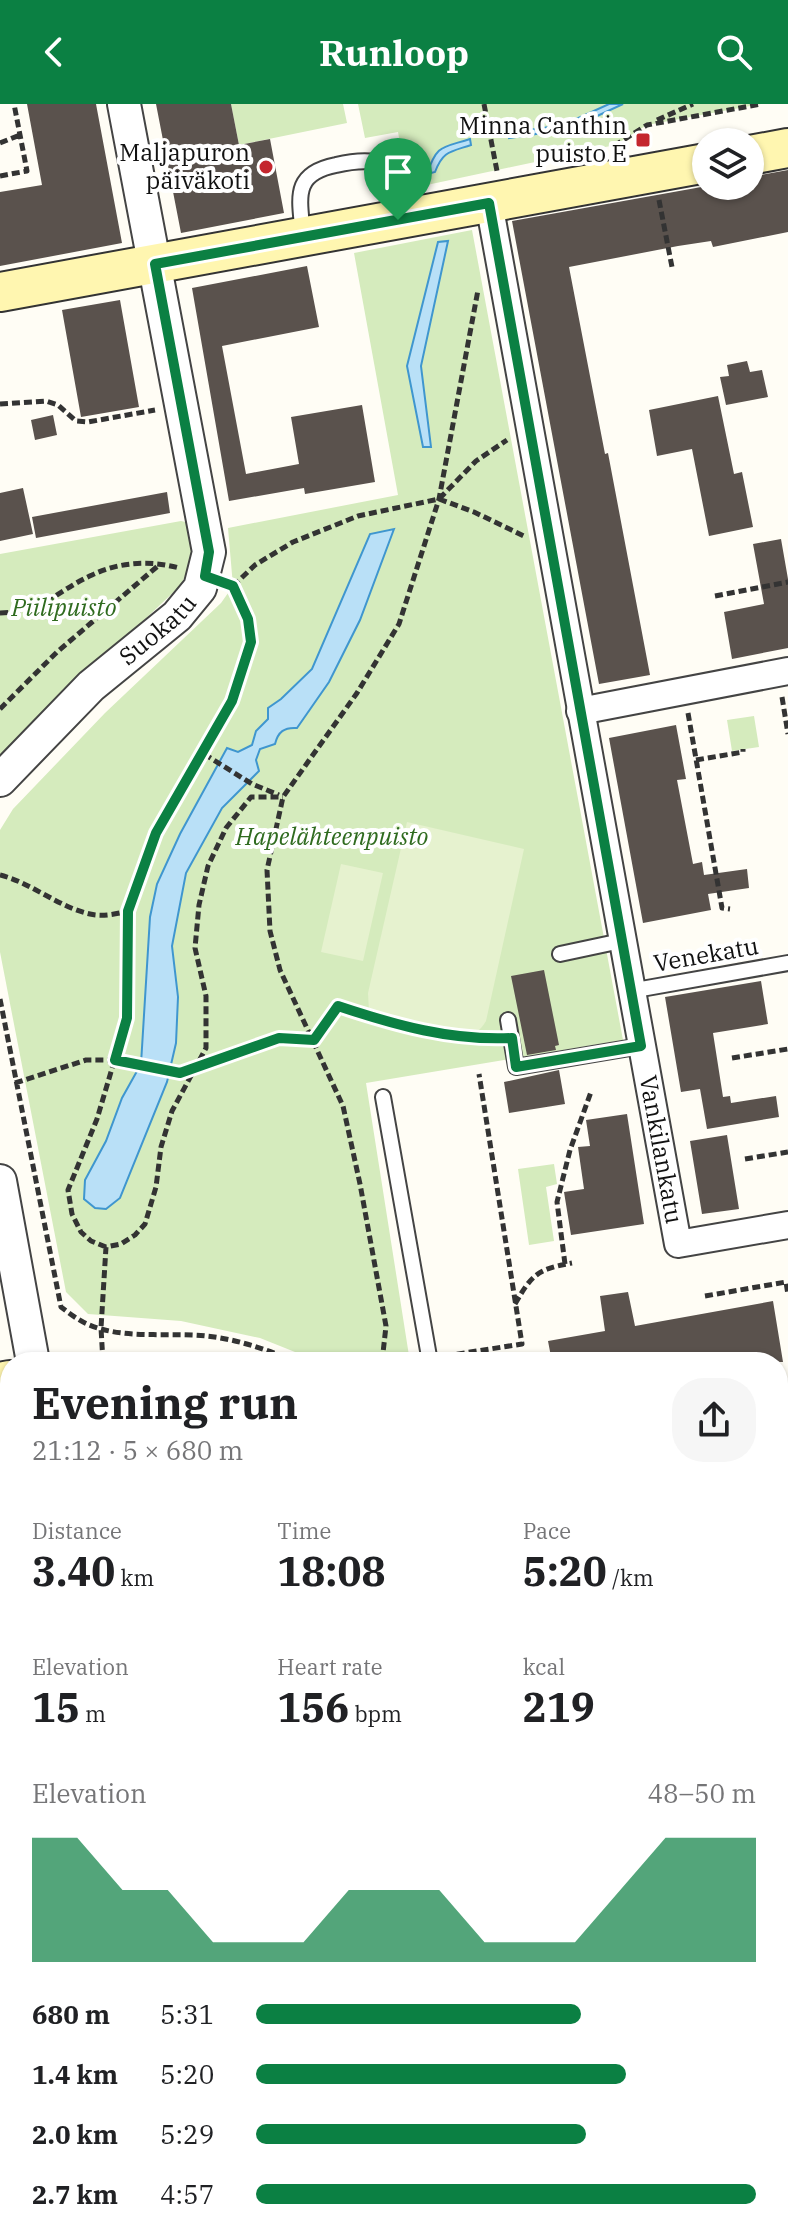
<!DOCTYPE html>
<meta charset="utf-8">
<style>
:root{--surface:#fff;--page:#f6f6f6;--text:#202124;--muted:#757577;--accent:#0b8043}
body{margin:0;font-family:"IBM Plex Serif",serif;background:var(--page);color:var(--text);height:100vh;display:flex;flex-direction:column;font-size:30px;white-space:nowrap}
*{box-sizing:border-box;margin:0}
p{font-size:26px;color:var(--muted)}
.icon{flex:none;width:44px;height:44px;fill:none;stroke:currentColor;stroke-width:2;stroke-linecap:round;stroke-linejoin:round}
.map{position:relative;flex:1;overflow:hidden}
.details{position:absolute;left:0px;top:1248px;width:788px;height:888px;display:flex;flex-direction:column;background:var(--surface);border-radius:32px 32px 0 0;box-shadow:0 2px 6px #0004}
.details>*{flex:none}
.tools{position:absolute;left:692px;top:24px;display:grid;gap:16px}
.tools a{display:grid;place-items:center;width:72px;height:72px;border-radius:50%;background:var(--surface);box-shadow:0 2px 6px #0004;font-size:40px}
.pin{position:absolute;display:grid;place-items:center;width:68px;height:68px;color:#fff;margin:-82px -34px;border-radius:50% 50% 50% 0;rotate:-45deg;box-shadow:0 0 8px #0007}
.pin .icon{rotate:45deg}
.round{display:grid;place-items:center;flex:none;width:84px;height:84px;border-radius:32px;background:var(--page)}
.headline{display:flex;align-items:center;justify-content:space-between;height:136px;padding:0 32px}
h1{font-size:44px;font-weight:700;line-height:60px}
.stats{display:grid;grid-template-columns:repeat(3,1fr);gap:12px;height:136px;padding:8px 32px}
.stats div{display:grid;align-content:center}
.stats b{font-size:40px;font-weight:700}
.stats small{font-size:22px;font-weight:400}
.stats p{font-size:22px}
.chart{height:224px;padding:16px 32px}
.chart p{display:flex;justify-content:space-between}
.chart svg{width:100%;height:144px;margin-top:8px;fill:var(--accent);opacity:.7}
ul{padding:0 32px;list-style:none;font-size:26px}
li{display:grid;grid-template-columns:128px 96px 1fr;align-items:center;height:60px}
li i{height:20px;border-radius:10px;background:var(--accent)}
header{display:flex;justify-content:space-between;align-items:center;height:104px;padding:0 32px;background:var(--accent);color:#fff;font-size:36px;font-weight:700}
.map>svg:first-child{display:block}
.green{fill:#d5ebbd}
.pitch{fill:#e6f2cf}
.water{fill:#b9e0f7;stroke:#3f96cf;stroke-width:2}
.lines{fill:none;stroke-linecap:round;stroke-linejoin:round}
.ferry{stroke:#1768a6;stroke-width:2;stroke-dasharray:10 8;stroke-linecap:butt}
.building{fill:#5a524d}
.service-casing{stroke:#444;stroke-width:18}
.minor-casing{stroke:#444;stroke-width:30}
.tertiary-casing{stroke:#444;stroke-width:36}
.secondary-casing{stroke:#333;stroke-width:42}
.path{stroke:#333;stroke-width:5;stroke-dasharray:8 4;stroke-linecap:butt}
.service{stroke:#fff;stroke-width:14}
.minor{stroke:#fff;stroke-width:26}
.tertiary{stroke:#fff;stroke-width:32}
.secondary{stroke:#fff6b0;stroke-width:38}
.route-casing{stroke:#fff;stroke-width:16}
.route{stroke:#0b8043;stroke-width:10}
.poi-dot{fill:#c4262e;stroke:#fff;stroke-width:3}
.labels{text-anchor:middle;stroke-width:8;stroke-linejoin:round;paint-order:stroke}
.poi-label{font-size:24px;fill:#111;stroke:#fff;text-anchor:end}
.park-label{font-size:24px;font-style:italic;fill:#2f6b1f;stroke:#fff}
.street-label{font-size:24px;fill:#111;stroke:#fff}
</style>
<header><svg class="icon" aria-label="back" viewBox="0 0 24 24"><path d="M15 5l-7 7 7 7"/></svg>Runloop<svg class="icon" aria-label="search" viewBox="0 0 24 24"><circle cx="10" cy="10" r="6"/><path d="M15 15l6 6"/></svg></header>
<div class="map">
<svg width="788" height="2136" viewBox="0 0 788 2136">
<rect width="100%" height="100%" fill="#fffdf5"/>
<path class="green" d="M231 0H343L347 19 239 41Z
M358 0H761L647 21 615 41 408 85 398 28 365 34Z
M472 126 623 936 366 979 410 1258H320L260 1234 181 1217 88 1210 66 1188 0 848V726L13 705 105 609 221 499 233 482 228 424 398 391 354 149Z
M181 417 190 419 196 450 180 482 25 629 0 658V450Z
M754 612 759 643 732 647 727 616Z
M554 1060 557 1080 546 1083 554 1137 529 1141 518 1065Z
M778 1810 788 1822V1854L778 1856Z"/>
<path class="pitch" d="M407 718 524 745 486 917C480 927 474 931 463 933L380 914 369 907 368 889Z
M341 760 383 769 363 857 321 848Z"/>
<path class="water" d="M609 0H623L569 25 509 34 508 29 563 21Z
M470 35 471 41C450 48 443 47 435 68L427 70C437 40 442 44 470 35Z
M448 137 421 262 431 343H423L407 262 438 138Z
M394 425 360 516 329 578 297 624C284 623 278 628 275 640L260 645 256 656 259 667 222 704 186 769 172 842 178 893 176 939 167 978 120 1094 106 1105 95 1104 84 1095 85 1076 106 1037 122 994 141 960 150 813 157 780 180 730 227 644 238 648 252 641 256 627 268 615V604L281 595 312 565 370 430Z
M10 1867V2126H497L492 2128 493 2136H0V1869Z"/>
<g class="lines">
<path class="ferry" d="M74 2136V2126"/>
</g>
<path class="building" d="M27 0H96L122 139 0 162V88L42 81Z
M156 0H231L239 41 270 35 284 109 181 129Z
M788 66V128L713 143 711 137 678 142 569 163 605 350 608 349 650 571 599 580 512 117 707 82H750V73Z
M307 162 319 223 222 242 246 370 299 360 291 313 362 301 375 378 305 390 304 384 229 397 192 184Z
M120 196 139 303 81 313 62 206Z
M747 257 750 268 762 266 768 293 726 301 720 273 729 272 727 261Z
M718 292 734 370 742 368 753 423 709 432 692 345 657 352 649 306Z
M53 311 57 331 35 336 31 316Z
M23 384 33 430 0 437V389Z
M167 388 170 409 36 434 32 413Z
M781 435 788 475V544L732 555 724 508 764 500 753 440Z
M676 621 686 675 677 676 693 760 702 758 704 771 747 765 749 784 708 790 711 806 643 819 609 634Z
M544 866 559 941 555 942 556 946 527 951 511 872Z
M761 877 768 920 713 929 723 993 730 992 731 999 776 992 779 1013 707 1025 700 985 681 988 665 893Z
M559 966 565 1000 509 1009 504 978Z
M627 1010 644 1120 571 1131 564 1088 584 1085 578 1043 590 1042 586 1016Z
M727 1031 739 1105 702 1110 690 1037Z
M628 1188 635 1222 773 1197 783 1258H552L548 1237 605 1227 600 1192Z"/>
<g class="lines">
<defs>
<path id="service" d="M303 132C300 95 291 70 336 61 349 58 361 56 375 58 391 74 394 93 398 115
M560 850 621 837
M630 887 788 859
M508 916 516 963 641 942
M383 993 430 1258
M0 1830 10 1829
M778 1909 788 1910"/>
<g id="minor">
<path id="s1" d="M489 99 678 1140 788 1121"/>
<path d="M580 607 788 567"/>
<path d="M766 2126 768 2136"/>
</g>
<g id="tertiary">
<path id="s2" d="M0 676 91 582 177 512 200 484 209 448 124 0"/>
<path d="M0 1077 33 1258"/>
</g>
<path id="secondary" d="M750 51 788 44
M0 188 706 59
M0 1278 10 1276
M778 1734 788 1746"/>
</defs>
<use href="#service" class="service-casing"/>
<use href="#minor" class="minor-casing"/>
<use href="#tertiary" class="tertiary-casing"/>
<use href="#secondary" class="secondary-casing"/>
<path class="path" d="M484 0 497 67
M657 16 693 0
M0 39 20 31
M614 42 647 21 761 0
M0 72 27 67 14 0
M659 96 672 163
M0 300 46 297 58 301 76 317 88 318 155 306
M439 395 474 408 526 433
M233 482 255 461 293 438 358 412 439 395 476 357 507 336
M715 492 788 478
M0 509C45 508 56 487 92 471 119 458 150 456 179 464
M782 593 788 630
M0 605 57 548 159 461
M688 609 722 804 730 805
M204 650 252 680 279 691
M696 656 743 648V645
M0 771C32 779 58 803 90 810 102 813 116 810 128 807
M0 895 61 1203C69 1209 78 1216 87 1220 123 1236 168 1228 206 1232 237 1235 268 1246 296 1258
M732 954 788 945
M15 979 86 956H115L180 969 279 934 314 936 338 902C388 919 440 937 493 935
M745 1055 788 1048
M106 1143 91 1137 81 1128 72 1110 68 1086 97 1015 127 914 128 807 156 729 232 597 251 538 248 515 233 482 230 481
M565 1160 557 1098 570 1046 591 988
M705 1192 786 1178 788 1191
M515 1200C532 1170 538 1165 572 1159
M445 1252 522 1240 479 970
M103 1258 101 1224 106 1143 121 1140 135 1131 145 1120 156 1083 161 1043 172 1007 206 944V892L195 844 199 801 208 762 226 724 251 693H283
M382 1258 386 1222 360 1080 343 1002 280 866 270 827 267 766 283 693 357 589 399 520 439 395 478 186
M0 1324 10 1322
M0 1350 2 1356 10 1361
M778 1455 788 1463
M0 1646 10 1644
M778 1662 788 1676
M778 1784 788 1798
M0 1861 10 1860
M778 2001 788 2000
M555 2126 557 2136
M518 2136 556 2129"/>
<use href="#service" class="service"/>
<use href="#minor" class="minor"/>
<use href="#tertiary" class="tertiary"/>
<use href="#secondary" class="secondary"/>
</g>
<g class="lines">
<defs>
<path id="route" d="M489 99 641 942 516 963 512 934C451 937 395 921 338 902L314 936 279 934 180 969 115 956 127 914 128 807 156 729 232 597 251 538 248 515 233 482 205 472 209 448 155 160Z"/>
</defs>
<use href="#route" class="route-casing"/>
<use href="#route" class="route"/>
</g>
<g class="poi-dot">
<rect x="635" y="28" width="16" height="16" rx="4"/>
<circle cx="266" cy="63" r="8"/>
</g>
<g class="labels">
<g class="poi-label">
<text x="627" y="30">Minna Canthin<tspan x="627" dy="28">puisto E</tspan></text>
<text x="250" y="57">Maljapuron<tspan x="250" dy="28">päiväkoti</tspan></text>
</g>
<g class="park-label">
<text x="64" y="512">Piilipuisto</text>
<text x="332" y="741">Hapelähteenpuisto</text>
</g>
<g class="street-label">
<text dy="8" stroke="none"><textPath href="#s2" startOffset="218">Suokatu</textPath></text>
<text transform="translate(706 851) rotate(-10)" y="8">Venekatu</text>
<text dy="8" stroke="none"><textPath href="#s1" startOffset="962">Vankilankatu</textPath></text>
</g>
</g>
</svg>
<div class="tools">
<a><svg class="icon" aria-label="layers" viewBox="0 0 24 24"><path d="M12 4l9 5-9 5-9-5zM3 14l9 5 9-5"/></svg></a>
</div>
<div class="pin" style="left:398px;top:116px;background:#1e9e55"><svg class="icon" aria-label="arrive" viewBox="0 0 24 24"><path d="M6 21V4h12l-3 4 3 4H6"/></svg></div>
<section class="details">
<div class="headline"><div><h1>Evening run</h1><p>21:12 · 5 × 680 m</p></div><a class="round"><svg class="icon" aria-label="share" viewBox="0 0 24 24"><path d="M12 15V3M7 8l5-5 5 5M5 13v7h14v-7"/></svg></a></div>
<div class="stats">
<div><p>Distance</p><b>3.40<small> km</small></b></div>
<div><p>Time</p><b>18:08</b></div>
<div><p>Pace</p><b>5:20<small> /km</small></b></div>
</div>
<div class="stats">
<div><p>Elevation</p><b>15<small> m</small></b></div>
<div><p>Heart rate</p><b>156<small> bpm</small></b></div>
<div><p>kcal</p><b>219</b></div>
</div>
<div class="chart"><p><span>Elevation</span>48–50 m</p>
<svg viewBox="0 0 160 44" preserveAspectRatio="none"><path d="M0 44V6L10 6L20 22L30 22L40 38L50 38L60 38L70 22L80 22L90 22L100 38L110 38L120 38L130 22L140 6L150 6L160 6V44z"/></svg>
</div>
<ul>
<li><b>680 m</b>5:31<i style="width:65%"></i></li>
<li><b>1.4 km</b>5:20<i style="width:74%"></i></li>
<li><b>2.0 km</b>5:29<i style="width:66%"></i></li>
<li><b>2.7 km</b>4:57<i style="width:100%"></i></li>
</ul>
</section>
</div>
